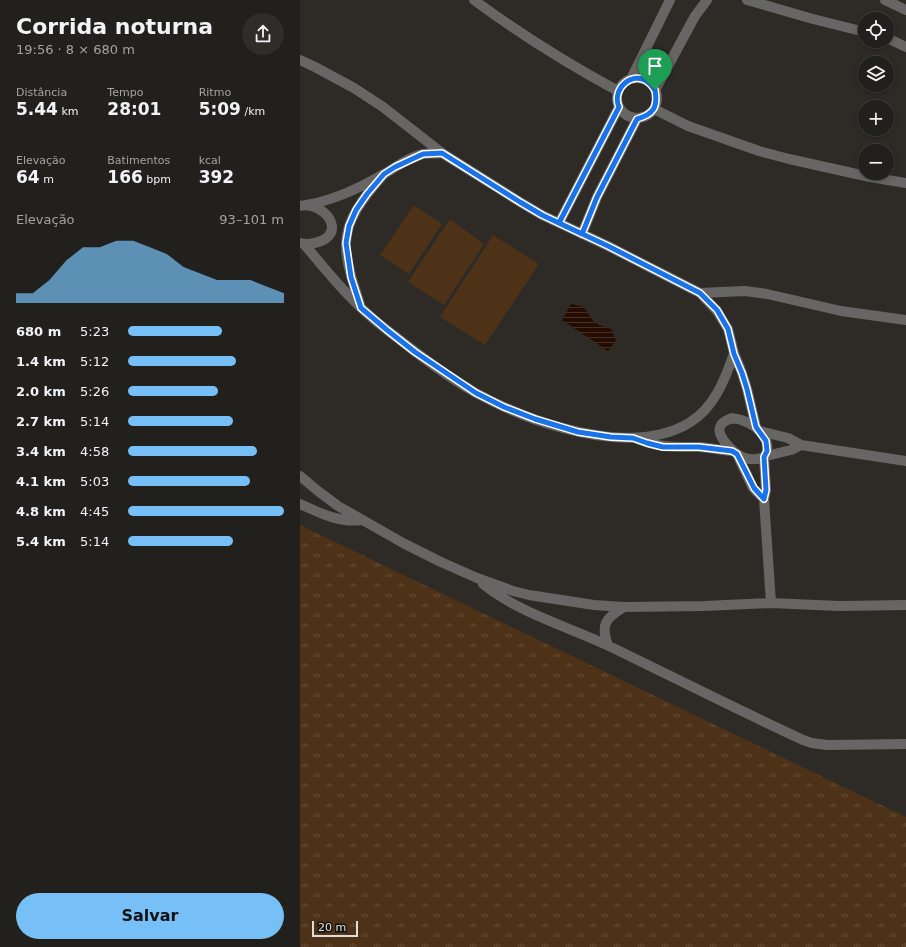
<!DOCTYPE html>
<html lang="pt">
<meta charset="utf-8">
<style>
:root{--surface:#22201c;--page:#2e2d29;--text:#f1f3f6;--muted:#a2a3a3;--line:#3f3e3b;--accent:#76c0f7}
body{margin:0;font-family:"DejaVu Sans",sans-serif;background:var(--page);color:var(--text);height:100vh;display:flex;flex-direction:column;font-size:15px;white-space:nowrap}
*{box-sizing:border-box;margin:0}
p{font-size:13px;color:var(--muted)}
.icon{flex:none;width:22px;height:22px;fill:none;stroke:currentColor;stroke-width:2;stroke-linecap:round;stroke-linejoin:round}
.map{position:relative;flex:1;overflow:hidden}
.sheet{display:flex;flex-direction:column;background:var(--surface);width:300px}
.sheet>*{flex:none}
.tools{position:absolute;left:558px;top:12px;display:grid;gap:8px}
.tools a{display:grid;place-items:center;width:36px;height:36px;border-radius:50%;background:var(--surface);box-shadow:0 2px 6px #0003,0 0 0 1px var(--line);font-size:20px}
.scale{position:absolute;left:12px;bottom:10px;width:46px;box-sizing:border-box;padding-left:4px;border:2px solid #e0ddda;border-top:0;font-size:11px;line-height:14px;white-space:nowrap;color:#e0ddda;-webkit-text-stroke:3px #151311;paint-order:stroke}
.pin{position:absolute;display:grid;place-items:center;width:34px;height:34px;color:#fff;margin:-41px -17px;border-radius:50% 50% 50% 0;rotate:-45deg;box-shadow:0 0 4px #0007}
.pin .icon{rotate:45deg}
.round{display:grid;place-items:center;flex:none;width:42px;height:42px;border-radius:21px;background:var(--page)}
.overview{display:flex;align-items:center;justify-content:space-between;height:68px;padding:0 16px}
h1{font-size:22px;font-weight:700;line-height:30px}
.stats{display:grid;grid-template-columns:repeat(3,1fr);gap:6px;height:68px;padding:4px 16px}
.stats div{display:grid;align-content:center}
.stats b{font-size:17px;font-weight:700}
.stats small{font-size:11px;font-weight:400}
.stats p{font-size:11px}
.chart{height:112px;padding:8px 16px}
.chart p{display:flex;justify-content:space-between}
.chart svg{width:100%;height:72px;margin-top:4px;fill:var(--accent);opacity:.7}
.cta{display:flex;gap:8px;margin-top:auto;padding:8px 16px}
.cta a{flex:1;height:46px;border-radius:24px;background:var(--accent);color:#111;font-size:16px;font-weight:700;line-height:46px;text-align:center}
ul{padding:0 16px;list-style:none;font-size:13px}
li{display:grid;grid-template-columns:64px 48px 1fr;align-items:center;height:30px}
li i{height:10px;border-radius:5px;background:var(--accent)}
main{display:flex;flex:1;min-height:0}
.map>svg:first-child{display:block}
.grass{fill:url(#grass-tufts)}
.garden{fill:#4d3218}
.water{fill:url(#water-rules)}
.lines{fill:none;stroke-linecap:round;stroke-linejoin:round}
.minor{stroke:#686664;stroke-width:10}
.route-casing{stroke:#fff;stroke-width:8}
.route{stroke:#1a73e8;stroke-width:5}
</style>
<main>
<section class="sheet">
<div class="overview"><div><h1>Corrida noturna</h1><p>19:56 · 8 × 680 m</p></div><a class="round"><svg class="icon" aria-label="share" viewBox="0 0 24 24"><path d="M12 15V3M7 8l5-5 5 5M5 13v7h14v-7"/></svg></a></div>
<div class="stats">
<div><p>Distância</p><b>5.44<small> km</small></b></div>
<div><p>Tempo</p><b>28:01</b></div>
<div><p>Ritmo</p><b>5:09<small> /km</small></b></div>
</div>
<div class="stats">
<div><p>Elevação</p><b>64<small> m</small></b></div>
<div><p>Batimentos</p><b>166<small> bpm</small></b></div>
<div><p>kcal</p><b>392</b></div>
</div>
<div class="chart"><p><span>Elevação</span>93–101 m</p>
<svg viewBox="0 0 160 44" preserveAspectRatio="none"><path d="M0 44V38L10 38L20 30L30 18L40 10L50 10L60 6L70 6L80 10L90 14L100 22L110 26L120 30L130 30L140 30L150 34L160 38V44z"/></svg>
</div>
<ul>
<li><b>680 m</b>5:23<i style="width:60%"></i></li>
<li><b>1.4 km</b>5:12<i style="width:69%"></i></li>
<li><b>2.0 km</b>5:26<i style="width:58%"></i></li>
<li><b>2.7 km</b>5:14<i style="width:67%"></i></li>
<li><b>3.4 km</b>4:58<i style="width:83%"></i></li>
<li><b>4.1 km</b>5:03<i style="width:78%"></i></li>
<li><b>4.8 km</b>4:45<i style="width:100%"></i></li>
<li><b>5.4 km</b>5:14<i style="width:67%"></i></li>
</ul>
<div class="cta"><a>Salvar</a></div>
</section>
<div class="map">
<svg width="606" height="947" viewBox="0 0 606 947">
<defs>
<pattern id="grass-tufts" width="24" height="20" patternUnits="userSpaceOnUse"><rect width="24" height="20" fill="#4d3218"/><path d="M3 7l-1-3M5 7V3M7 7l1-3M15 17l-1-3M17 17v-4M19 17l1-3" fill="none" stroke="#664f39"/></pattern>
<pattern id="water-rules" width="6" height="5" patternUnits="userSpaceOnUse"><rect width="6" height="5" fill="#240d00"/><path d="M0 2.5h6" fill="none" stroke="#443025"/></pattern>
</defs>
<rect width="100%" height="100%" fill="#2e2a26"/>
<path class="grass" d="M0 525 606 817V947H0Z"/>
<path class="garden" d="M114 205 142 224 109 274 80 255Z
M150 219 184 244 144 305 108 282Z
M193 235 239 264 185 345 140 317Z"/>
<path class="water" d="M271 304 284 307 293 321 299 325 311 329 316 340 308 351 262 320Z"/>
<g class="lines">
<path class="minor" d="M174 0C220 34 268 64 318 91
M447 0 513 19 565 32
M585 0 606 10
M587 38 606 47
M0 60 15 67 54 88 83 107 142 153 220 202 242 215 308 246 400 293 445 291 467 294 541 311 606 320
M317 98a20 20 0 1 1 40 0a20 20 0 1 1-40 0Z
M331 79 370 0
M355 90 395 16 407 0
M354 109 388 126 459 151 489 159 570 177 606 183
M7 205C34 200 58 189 82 175 95 168 108 157 123 154 129 153 136 154 142 153
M0 206C12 203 30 212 32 226 33 241 11 246 0 243
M259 223 319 107
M282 234 297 197 337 119
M4 244C30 275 54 305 87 330 116 352 144 375 176 393 231 423 330 458 389 423 414 408 425 380 434 353
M400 293 417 311 428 329 434 353 442 373 447 389 456 427
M61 308C55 287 46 266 46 244 46 217 67 194 84 174
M432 418C436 419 440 419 444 421 457 425 475 444 464 457 458 460 448 460 442 457 434 453 414 435 421 425 423 421 428 420 432 418Z
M459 431 488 438 501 445 606 461
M335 438C358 448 375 447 399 447 410 448 421 450 432 451
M437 454 453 488 464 499
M466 456 491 450 501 445
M464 457 466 490 464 499 471 603
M0 476 18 491 38 506 103 543 141 562 177 578 213 591 229 595 294 605 324 607 404 606 471 603 539 606 606 605
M0 504C20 513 39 523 61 520
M183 584C217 612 269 627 309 646 373 677 438 710 503 740L512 743 527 745 606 744
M308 645C300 624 306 618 324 607"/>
</g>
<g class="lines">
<defs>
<path id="route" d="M355 90C358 107 354 114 337 119L297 197 282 234 242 215 220 202 142 153 123 154 95 167 84 174 67 194 56 210 49 226 46 243 51 277 61 308 87 330 115 352 176 393 204 407 235 419 278 432 311 437 333 438 347 443 363 447H399L432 451 437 454 454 488 464 499 466 490 464 457 467 451 466 441 456 427 447 389 442 373 434 354 428 329 417 310 400 293 308 246 259 223 319 107C311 89 333 69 349 83 352 85 353 88 355 90"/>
</defs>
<use href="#route" class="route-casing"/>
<use href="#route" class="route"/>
</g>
</svg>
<div class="tools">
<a><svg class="icon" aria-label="locate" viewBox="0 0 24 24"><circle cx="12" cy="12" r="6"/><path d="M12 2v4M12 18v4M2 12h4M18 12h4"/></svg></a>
<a><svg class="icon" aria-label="layers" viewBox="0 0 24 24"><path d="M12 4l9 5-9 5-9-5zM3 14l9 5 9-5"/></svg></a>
<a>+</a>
<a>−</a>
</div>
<div class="scale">20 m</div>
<div class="pin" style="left:355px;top:90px;background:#1e9e55"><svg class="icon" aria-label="arrive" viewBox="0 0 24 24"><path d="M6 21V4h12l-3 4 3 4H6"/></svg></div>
</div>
</main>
